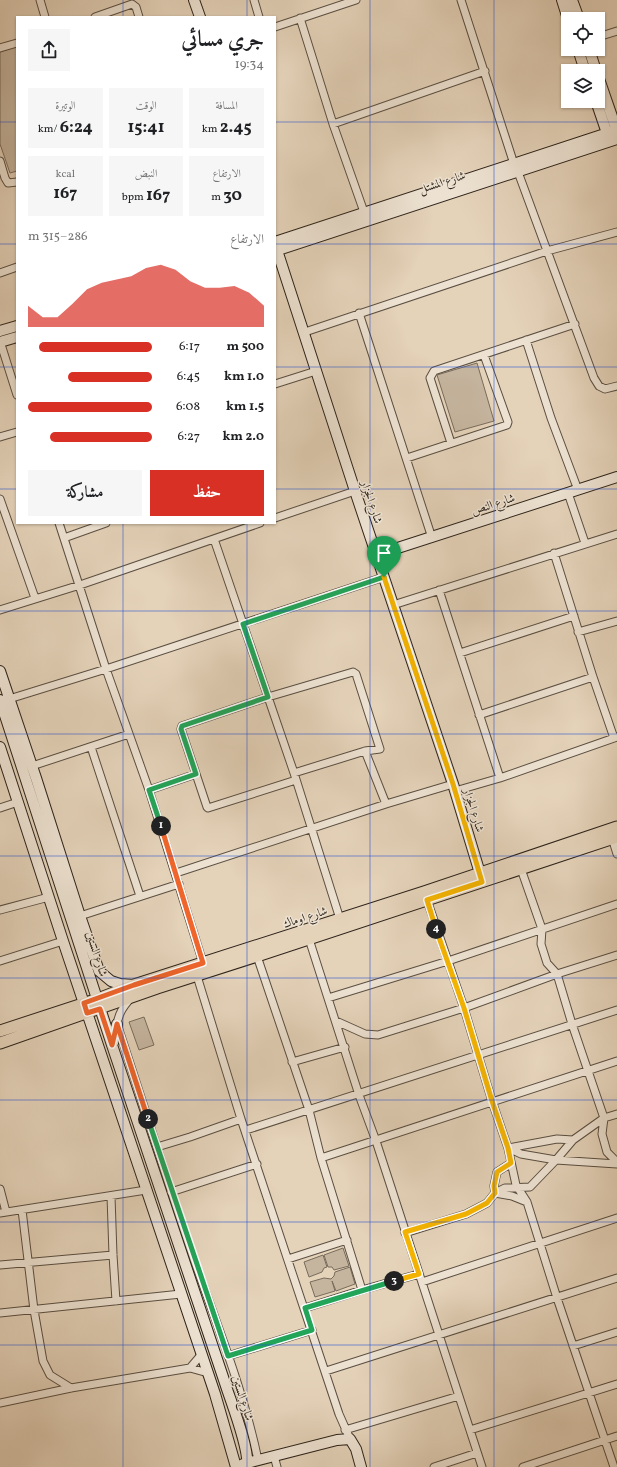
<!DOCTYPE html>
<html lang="ar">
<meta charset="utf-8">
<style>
:root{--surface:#fff;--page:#f6f6f6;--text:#202124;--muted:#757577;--accent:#d93025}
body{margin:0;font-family:Vollkorn,Amiri,serif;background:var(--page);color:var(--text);direction:rtl;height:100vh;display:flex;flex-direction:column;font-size:15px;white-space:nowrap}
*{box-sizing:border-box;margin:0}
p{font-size:13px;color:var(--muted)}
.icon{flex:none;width:22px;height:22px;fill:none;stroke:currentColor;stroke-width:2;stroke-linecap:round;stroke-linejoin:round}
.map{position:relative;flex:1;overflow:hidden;direction:ltr}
.side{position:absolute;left:16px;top:16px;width:260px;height:508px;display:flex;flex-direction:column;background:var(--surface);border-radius:0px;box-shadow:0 1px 3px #0004;direction:rtl}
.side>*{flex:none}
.fabs{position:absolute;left:561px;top:12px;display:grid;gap:8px}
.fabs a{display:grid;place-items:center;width:44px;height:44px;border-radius:0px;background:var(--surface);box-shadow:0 1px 3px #0004;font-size:20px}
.pin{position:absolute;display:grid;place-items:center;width:34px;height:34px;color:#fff;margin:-41px -17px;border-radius:50% 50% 50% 0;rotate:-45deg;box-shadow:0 0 4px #0007}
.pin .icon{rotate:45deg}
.km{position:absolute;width:20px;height:20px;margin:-10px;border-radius:50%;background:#222;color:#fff;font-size:11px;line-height:20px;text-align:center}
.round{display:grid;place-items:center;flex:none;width:42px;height:42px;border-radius:0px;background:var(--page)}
.overview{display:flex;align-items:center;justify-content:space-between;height:68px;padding:0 12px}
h1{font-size:22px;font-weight:700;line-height:30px}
.stats{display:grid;grid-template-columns:repeat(3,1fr);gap:6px;height:68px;padding:4px 12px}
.stats div{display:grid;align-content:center;border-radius:0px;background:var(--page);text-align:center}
.stats b{font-size:17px;font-weight:700}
.stats small{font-size:11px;font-weight:400}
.stats p{font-size:11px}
.chart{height:112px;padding:8px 12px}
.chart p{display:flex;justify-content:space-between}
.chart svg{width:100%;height:72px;margin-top:4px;fill:var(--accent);opacity:.7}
.primary-button{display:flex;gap:8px;margin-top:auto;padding:8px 12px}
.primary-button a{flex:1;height:46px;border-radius:0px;background:var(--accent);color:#fff;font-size:16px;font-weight:700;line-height:46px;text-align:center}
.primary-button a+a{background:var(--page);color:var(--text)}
ul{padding:0 12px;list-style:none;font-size:13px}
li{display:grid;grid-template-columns:64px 48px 1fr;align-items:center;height:30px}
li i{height:10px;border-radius:5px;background:var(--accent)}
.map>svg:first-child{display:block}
.green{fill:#c5b49e;stroke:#786c5c}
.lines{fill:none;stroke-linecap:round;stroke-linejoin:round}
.street-casing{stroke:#5a4f42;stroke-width:9}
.secondary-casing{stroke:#2c231a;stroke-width:12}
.primary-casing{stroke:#2c231a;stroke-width:13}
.street{stroke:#ede2d2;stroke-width:7}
.secondary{stroke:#ede2d2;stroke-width:10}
.primary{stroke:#e4d2b9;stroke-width:11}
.split-1-casing{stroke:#fff;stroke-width:8}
.split-2-casing{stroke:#fff;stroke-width:8}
.split-3-casing{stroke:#fff;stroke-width:8}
.split-4-casing{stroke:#fff;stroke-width:8}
.split-5-casing{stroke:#fff;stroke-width:8}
.split-1{stroke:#22a559;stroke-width:5}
.split-2{stroke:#f0652b;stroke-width:5}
.split-3{stroke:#22a559;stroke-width:5}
.split-4{stroke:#f5b400;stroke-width:5}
.split-5{stroke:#f5b400;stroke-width:5}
.grid{fill:none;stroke:#1d4ed8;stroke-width:1;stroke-opacity:0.55}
.labels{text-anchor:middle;stroke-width:3;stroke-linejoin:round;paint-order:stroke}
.street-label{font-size:12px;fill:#2c231a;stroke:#ede2d2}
</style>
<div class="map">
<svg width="617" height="1467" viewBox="0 0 617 1467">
<rect width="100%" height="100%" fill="#e4d2b9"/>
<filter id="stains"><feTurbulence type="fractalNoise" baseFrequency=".005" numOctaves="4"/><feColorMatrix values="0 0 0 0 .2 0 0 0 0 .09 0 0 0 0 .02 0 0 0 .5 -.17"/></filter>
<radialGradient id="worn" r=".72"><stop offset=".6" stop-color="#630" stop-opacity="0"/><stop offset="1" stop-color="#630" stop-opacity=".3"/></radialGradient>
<path class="green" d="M17 46V171L10 173 0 144V52Z
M477 363 494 421 455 432 437 375Z
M144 1017 154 1045 139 1050 129 1022Z
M343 1248 349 1266 334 1270 332 1267H328L324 1255Z
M323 1255 327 1267 324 1268 322 1272 309 1277 304 1262Z
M350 1267 355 1284 336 1291 332 1281 335 1291 315 1297 310 1282 324 1278 331 1279 334 1276 335 1272Z"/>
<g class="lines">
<defs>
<path id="street" d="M40 0 45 17
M254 0 259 17
M461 0 514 164
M95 17 132 4 136 7 139 17
M300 18 333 124 364 212
M275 27 356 0
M598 37 617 31
M0 48 17 43
M333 124 485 71
M0 161 5 178 8 183 17 182
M518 172 594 378 599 386 605 389 617 386
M0 273 17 267
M359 313 432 538
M305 332 547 251 617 232
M526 340 551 418 578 490
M0 341 17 395
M275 384 316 371
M0 437 17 432
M451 443 430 378 434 371 575 324
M407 458 507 425 508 422 484 355
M568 493 585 543
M0 499 35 598
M275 518 355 491
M59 523 106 669 149 790 203 963
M64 538 106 523
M214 539 294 773 340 919
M554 553 593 677 614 738
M439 590 500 778
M393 605 617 534
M0 610 80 585 260 523
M578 632 617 621
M460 653 574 616
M9 699 106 669 384 577
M479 715 593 677
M91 747 140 896
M32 766 129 734
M294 773 365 751
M296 780 208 808 207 807 181 729 182 726 268 697 353 672 356 674 380 749 365 751 386 804
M149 790 196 774
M455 791 500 778 617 737
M0 808 18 802
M612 838 617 854
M521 869 542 929 541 944 547 963 557 974 572 1024 604 1118 602 1134 607 1152 617 1162
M176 873 386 804 453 784
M427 900 464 1008 492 1101 508 1148 516 1185 527 1202 557 1298 614 1467
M0 910 49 897
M80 916 179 884
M309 939 359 1095 376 1141 482 1467
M257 956 309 1110 321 1158 362 1290
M0 961 63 941
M197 976 241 1119 339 1414 350 1439
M328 998 448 961 617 904
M130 999C123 1007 119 1013 117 1024 143 1102 167 1181 194 1259 217 1325 244 1392 258 1460
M336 1021 365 1034 378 1035 464 1008 557 974 617 955
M292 1062 345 1047
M246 1130 617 1010
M157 1147 190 1137 241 1119
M508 1148 557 1139 573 1140 604 1118 617 1114
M508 1148 521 1154 556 1160 573 1140
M321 1158 617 1061
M511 1163 497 1172 494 1186 495 1193 512 1196 527 1202
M0 1189 6 1212
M171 1192 257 1164
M111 1196 113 1255 116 1301
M22 1210 34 1310 43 1361 50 1375 71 1388
M0 1213 146 1190
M405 1233 466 1214 487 1203 495 1193 505 1188 530 1187 556 1160 617 1164
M288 1259 347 1240
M0 1265 113 1255
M422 1282 617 1218
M305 1308 362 1290 419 1274
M0 1313 181 1294
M573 1346 617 1332
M228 1356 312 1330
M190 1368 201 1355
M326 1371 617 1278
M0 1403 71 1388 190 1368 208 1373
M345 1430 459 1396
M470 1430 617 1384
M274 1456 277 1467
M434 1467 477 1453
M523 1467 617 1436"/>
<path id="secondary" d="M194 0 200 17
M562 0 568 19
M572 0 579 19
M578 49 585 71
M589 49 596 71
M598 76 617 131
M596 101 609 139
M275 242 617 130
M275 244 355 491 453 784 482 880
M275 251 617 139
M0 331 17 326
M0 342 17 337
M376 555 617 477
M0 671 36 778 80 916 99 971 111 981 120 984 134 985
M0 700 112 1045 227 1389C233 1407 250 1451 247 1467
M0 747 63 941 215 1394 236 1467
M113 1043 117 1024
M243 1464 337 1440 350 1439 356 1449 361 1467"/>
<path id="primary" d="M0 1031 98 999 134 985 424 892 617 827
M0 1043 157 988 257 956 617 837"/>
</defs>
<use href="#street" class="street-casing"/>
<use href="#secondary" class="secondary-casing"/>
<use href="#primary" class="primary-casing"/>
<use href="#street" class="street"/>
<use href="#secondary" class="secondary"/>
<use href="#primary" class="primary"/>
</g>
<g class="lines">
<defs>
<path id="split-1" d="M161 826 149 790 196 774 181 729 182 726 268 697 243 624 384 577"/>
<path id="split-2" d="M148 1119 117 1024 112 1045 100 1009 87 1013 84 1003 134 985 203 963 161 826"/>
<path id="split-3" d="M148 1119 228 1356 312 1330 305 1308 394 1281"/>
<path id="split-4" d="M394 1281 419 1274 405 1232 466 1214 487 1203 495 1193 494 1186 497 1172 511 1163 508 1148 492 1101 464 1008 436 929"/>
<path id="split-5" d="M384 577 453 784 482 882 427 900 436 929"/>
</defs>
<use href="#split-1" class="split-1-casing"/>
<use href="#split-2" class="split-2-casing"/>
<use href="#split-3" class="split-3-casing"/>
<use href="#split-4" class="split-4-casing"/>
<use href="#split-5" class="split-5-casing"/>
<use href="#split-1" class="split-1"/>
<use href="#split-2" class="split-2"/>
<use href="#split-3" class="split-3"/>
<use href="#split-4" class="split-4"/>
<use href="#split-5" class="split-5"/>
</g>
<path class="grid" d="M123 0V17M247 0V17M370 0V1467M494 0V1467M0 122H17M275 122H617M0 244H17M275 244H617M0 367H17M275 367H617M0 489H17M275 489H617M123 523V1467M247 523V1467M0 611H617M0 734H617M0 856H617M0 978H617M0 1100H617M0 1222H617M0 1345H617"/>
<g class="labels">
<g class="street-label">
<text transform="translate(442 182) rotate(-18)" y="4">شارع المشتل</text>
<text transform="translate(372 502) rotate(72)" y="4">شارع الجزار</text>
<text transform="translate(493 504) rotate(-18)" y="4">شارع النص</text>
<text transform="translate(474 810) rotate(73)" y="4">شارع الجزار</text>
<text transform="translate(305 917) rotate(-18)" y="4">شارع اوماك</text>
<text transform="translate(97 954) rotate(72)" y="4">شارع الستين</text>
<text transform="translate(243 1398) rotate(72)" y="4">شارع الستين</text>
</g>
</g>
<rect width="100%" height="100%" filter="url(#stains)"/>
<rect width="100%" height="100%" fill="url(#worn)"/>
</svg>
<div class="fabs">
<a><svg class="icon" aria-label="locate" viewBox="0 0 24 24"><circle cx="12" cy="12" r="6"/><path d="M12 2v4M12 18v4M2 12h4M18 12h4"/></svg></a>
<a><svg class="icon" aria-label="layers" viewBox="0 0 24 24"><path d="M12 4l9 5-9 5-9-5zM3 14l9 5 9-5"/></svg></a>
</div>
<div class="pin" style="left:384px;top:577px;background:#1e9e55"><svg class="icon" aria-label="arrive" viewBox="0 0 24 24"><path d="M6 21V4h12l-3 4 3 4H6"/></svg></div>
<b class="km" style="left:161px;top:826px">1</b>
<b class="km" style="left:148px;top:1119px">2</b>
<b class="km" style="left:394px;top:1281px">3</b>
<b class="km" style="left:436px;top:929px">4</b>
<section class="side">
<div class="overview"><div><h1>جري مسائي</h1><p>19:34</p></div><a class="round"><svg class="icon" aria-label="share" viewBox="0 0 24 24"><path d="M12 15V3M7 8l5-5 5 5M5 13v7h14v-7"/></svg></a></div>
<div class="stats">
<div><p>المسافة</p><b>2.45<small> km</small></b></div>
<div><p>الوقت</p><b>15:41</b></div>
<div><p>الوتيرة</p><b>6:24<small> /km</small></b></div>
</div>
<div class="stats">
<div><p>الارتفاع</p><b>30<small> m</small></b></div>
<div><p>النبض</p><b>167<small> bpm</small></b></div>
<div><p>kcal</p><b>167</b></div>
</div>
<div class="chart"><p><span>الارتفاع</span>286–315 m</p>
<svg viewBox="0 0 160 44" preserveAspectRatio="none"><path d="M0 44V31L10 38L20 38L30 30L40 21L50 17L60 15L70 13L80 8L90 6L100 9L110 16L120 20L130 20L140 19L150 23L160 31V44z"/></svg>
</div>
<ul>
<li><b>500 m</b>6:17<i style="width:91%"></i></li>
<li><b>1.0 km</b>6:45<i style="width:68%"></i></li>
<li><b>1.5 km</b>6:08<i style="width:100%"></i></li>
<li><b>2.0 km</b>6:27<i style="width:82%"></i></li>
</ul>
<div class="primary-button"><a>حفظ</a><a>مشاركة</a></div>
</section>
</div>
